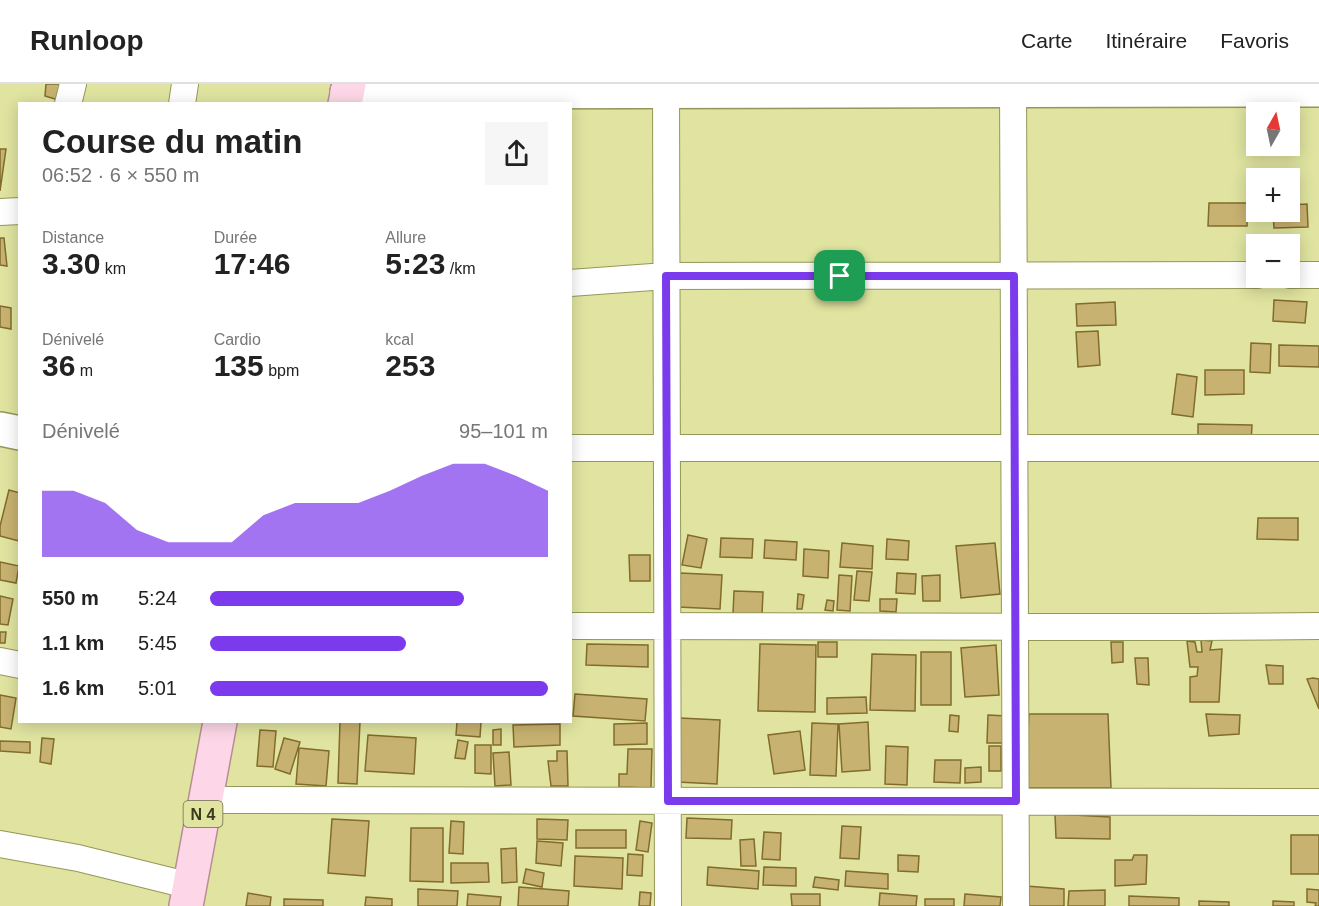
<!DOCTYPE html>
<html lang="fr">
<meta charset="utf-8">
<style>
:root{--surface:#fff;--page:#f6f6f6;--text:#222;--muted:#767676;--line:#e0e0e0;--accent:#7c3aed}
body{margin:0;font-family:Helvetica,sans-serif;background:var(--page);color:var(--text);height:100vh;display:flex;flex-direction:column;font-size:22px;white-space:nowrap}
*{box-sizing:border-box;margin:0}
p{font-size:20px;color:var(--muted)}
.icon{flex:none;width:33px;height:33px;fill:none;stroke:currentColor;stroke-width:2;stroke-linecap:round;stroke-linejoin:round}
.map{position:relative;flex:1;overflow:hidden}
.side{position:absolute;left:18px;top:18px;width:554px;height:621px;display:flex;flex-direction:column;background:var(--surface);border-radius:0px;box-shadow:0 3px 15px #0003}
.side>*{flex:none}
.needle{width:39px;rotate:9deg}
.tools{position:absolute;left:1246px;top:18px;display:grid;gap:12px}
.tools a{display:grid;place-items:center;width:54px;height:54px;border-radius:0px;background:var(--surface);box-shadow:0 3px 15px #0003;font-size:30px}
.pin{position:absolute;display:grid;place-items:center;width:51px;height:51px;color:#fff;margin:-26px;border-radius:12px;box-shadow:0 3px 9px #0006}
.round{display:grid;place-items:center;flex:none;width:63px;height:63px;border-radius:0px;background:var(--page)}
.headline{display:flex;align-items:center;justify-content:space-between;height:102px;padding:0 24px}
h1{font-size:33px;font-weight:600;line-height:45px}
.stats{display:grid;grid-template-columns:repeat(3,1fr);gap:9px;height:102px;padding:6px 24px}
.stats div{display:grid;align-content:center}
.stats b{font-size:30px;font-weight:600}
.stats small{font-size:16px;font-weight:400}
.stats p{font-size:16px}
.chart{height:168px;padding:12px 24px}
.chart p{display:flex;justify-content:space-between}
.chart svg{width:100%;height:108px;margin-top:6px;fill:var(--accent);opacity:.7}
ul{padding:0 24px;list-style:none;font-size:20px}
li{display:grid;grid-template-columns:96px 72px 1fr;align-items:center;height:45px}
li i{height:15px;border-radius:8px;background:var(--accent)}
header{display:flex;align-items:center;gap:36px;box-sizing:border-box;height:84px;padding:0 30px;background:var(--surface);border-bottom:2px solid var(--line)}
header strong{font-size:28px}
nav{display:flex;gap:33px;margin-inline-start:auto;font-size:21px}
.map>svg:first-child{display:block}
.building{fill:#c8b271;stroke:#816c2b;stroke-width:1.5}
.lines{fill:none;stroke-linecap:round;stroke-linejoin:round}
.street-casing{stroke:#949856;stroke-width:28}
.secondary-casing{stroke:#949856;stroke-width:36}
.primary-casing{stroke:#b78e96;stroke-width:36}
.street{stroke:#fff;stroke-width:26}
.secondary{stroke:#fff;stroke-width:33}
.primary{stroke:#fdd7e7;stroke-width:33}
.route-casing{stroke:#fff;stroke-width:12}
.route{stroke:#7c3aed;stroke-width:8}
.labels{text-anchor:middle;stroke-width:5;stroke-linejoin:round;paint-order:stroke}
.shield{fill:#e0e4a0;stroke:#6b6d45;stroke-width:1.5}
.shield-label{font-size:16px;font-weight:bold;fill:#393a1e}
</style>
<header>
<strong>Runloop</strong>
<nav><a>Carte</a><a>Itinéraire</a><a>Favoris</a></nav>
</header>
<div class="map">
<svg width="1319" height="822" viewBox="0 0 1319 822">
<rect width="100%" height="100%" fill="#e0e4a0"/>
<path class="building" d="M46 0H71L68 19 45 12Z
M0 65H6L0 107Z
M1209 119H1248L1247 142H1208Z
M1307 120 1308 143 1274 144 1273 128H1290V121Z
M0 154H4L7 182 0 181Z
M1274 216 1307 218 1305 239 1273 237Z
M1115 218 1116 241 1077 242 1076 220Z
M0 222 11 224V245L0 243Z
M1098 247 1100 281 1078 283 1076 248Z
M1251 259 1271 260 1270 289 1250 288Z
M1279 261 1319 262V283L1279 282Z
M1205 286H1244V310L1205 311Z
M1177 290 1197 293 1193 333 1172 330Z
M1198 340 1252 341 1251 358 1198 357Z
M9 406 20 409 19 457 0 452V442Z
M1258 434H1298V456L1257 455Z
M688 451 707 455 701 484 682 481Z
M721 454 753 455 752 474 720 473Z
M887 455 909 457 908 476 886 475Z
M765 456 797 458 796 476 764 474Z
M842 459 873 462 872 485 840 483Z
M995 459 1000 510 961 514 956 462Z
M804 465 829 467 828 494 803 492Z
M629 471H650V497H630Z
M0 478 19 482 16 499 0 496Z
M857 487 872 488 869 517 854 516Z
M680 489 722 491 720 525 678 523Z
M897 489 916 490 915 510 896 509Z
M839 491 852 492 850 527 837 526Z
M940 491V517H923L922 492Z
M734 507 763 508 762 531 733 530Z
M798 510 804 511 802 525H797Z
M0 512 13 515 8 541 0 540Z
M880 515H897L896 528 880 527Z
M827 516 834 517 833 527 825 526Z
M0 548H6L5 559H0Z
M1201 556 1212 557 1210 566 1222 565 1219 618H1190V593L1197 592 1198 583H1190L1187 557 1195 558 1197 568H1202Z
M818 558H837V573H818Z
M1111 558H1123V578L1112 579Z
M587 560 648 561V583L586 581Z
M760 560 816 561 815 628 758 627Z
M996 561 999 611 965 613 961 564Z
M921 568H951V621H921Z
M872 570 916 571 915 627 870 626Z
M1135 574H1148L1149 601 1137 600Z
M1266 581 1283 582V600H1269Z
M1313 594 1319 595V625L1307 595Z
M575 610 647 615 645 637 573 632Z
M0 611 16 614 11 645 0 643Z
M866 613 867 629 827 630V614Z
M1029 630H1108L1111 704H1025Z
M1206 630 1240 631 1239 650 1209 652Z
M950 631 959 632 958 648 949 647Z
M988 631 1007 632 1006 659H987Z
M680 634 720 636 717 700 677 698Z
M340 638H360L357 700 338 699Z
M457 638H481L480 653 456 651Z
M868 638 870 686 842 688 839 640Z
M647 639V660L614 661V640Z
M812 639 838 640 836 692 810 691Z
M560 640V661L514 663 513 641Z
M501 645V661H493V646Z
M260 646 276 647 273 683 257 682Z
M800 647 805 686 774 690 768 651Z
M368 651 416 654 414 690 365 687Z
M42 654 54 655 51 680 40 678Z
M284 654 300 658 290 690 275 685Z
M458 656 468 658 465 675 455 674Z
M0 657 30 658V669L0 667Z
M475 661H491V690L475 689Z
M886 662 908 663 907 701 885 700Z
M989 662H1001V687H989Z
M299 664 329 667 326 702 296 700Z
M628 665H652L651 704 619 703V690H627Z
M557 667H567L568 702H551L548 677H557Z
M509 668 511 701 495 702 493 669Z
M935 676H961L960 699 934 698Z
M981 683V698L965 699V684Z
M1055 730 1110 733V755L1056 754Z
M687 734 732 736 731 755 686 754Z
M332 735 369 737 365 792 328 789Z
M537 735 568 736 567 756 537 755Z
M451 737 464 738 463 770 449 769Z
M640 737 652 739 648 768 636 766Z
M842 742 861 743 859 775 840 774Z
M411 744H443V798L410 797Z
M576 746H626V764H576Z
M764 748 781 749 780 776 762 775Z
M1291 751H1319V790H1291Z
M754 755 756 782H741L740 756Z
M537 757 563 759 561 782 536 779Z
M516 764 517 798 502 799 501 765Z
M628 770 643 771 642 792 627 791Z
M898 771 919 772 918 788 898 787Z
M1134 771H1147L1146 800 1115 802V776H1132Z
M575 772 623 774 622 805 574 802Z
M451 779H488L489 798 451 799Z
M708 783 759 787 758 805 707 801Z
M764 783 796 784V802L763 801Z
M526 785 544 789 542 803 523 799Z
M846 787 888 790V805L845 802Z
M815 793 839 796 838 806 813 803Z
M1026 802 1064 805V822H1025Z
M519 803 569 807 568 822H518Z
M418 805 458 807 457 822H418Z
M1307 805 1319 806V822H1315L1316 819 1307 818Z
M1105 806V822H1068L1069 807Z
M640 808 651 809 650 822H639Z
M248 809 271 813 270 822H246Z
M880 809 917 812 916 822H879Z
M468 810 501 813 500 822H467Z
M791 810H820V822H792Z
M965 810 1001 813 1000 822H964Z
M1129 812 1179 814V822H1129Z
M366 813 392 815V822H365Z
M284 815 323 816V822H284Z
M925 815H954V822H925Z
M1199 817 1229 818V822H1199Z
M1273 817 1294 818V822H1273Z"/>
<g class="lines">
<defs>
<path id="street" d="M666 0 668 822
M1013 0 1016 822
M68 20 73 0
M182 20 185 0
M0 128 20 127
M1290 191H1319
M570 199 666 192 1257 191
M570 364H1319
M570 542 1197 543 1319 542
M0 577 20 581
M205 716 1319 718
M0 760 78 774 191 802"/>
<path id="secondary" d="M347 8 1319 6
M0 345 20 349"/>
<path id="primary" d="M345 20 349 0
M186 822 220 638"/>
</defs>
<use href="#street" class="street-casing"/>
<use href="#secondary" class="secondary-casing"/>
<use href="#primary" class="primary-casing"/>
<use href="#street" class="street"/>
<use href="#secondary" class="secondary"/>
<use href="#primary" class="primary"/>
</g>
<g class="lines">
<defs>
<path id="route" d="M666 192H1014L1016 717H668Z"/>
</defs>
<use href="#route" class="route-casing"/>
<use href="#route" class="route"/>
</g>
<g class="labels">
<rect class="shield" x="183.5" y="717" width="39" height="26" rx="4.5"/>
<g class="shield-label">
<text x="203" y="736">N 4</text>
</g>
</g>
</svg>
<div class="tools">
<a><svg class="needle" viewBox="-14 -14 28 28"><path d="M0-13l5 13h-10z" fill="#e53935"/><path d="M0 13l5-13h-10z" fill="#767676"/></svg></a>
<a>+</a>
<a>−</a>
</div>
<div class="pin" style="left:840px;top:192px;background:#1e9e55"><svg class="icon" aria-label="arrive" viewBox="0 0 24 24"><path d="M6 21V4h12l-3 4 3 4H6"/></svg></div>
<section class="side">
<div class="headline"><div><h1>Course du matin</h1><p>06:52 · 6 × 550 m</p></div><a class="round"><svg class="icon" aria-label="share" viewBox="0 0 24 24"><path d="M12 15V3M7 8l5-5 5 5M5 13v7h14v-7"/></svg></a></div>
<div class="stats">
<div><p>Distance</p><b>3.30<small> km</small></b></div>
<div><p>Durée</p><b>17:46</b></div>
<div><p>Allure</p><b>5:23<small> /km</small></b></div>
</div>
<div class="stats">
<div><p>Dénivelé</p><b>36<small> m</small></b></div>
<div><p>Cardio</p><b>135<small> bpm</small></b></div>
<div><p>kcal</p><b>253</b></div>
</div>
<div class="chart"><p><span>Dénivelé</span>95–101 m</p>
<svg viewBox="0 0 160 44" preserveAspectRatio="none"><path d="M0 44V17L10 17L20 22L30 33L40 38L50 38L60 38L70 27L80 22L90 22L100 22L110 17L120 11L130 6L140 6L150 11L160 17V44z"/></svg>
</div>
<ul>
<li><b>550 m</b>5:24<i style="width:75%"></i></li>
<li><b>1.1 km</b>5:45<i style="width:58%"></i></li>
<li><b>1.6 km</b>5:01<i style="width:100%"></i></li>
</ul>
</section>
</div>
